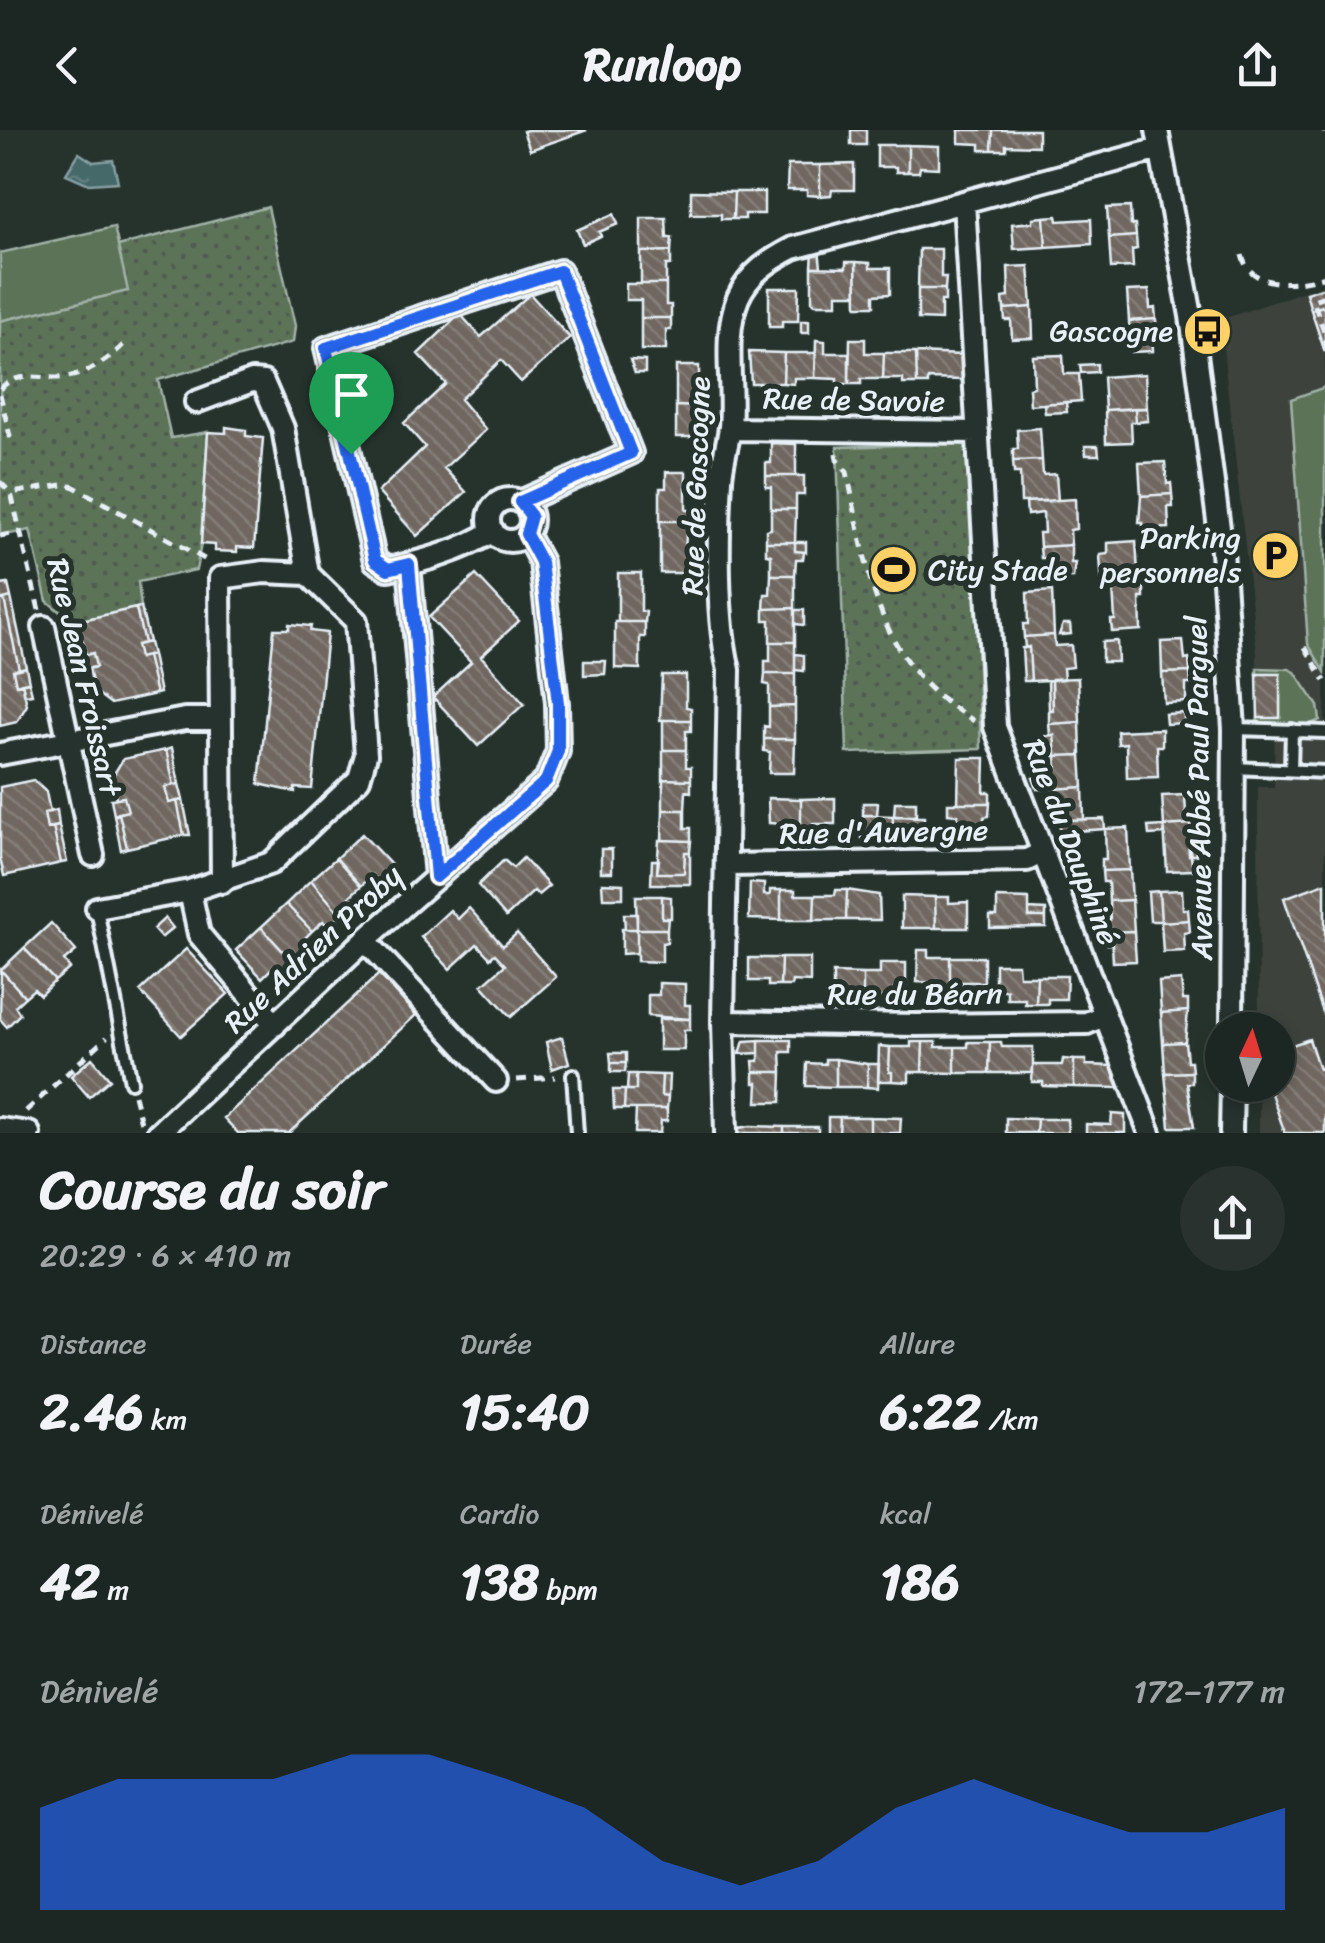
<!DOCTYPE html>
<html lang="fr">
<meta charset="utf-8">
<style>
:root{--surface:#1c2622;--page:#29322f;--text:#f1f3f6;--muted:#a0a5a5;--line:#3a4340;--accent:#2563eb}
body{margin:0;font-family:Sriracha,sans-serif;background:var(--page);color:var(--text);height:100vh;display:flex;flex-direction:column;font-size:38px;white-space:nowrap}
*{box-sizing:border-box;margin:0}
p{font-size:32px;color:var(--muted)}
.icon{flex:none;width:55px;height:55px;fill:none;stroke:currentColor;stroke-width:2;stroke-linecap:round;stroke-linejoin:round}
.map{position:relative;height:1003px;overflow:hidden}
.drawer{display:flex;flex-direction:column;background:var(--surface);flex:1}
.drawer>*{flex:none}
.needle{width:65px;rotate:4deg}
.fabs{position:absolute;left:1205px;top:882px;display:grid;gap:20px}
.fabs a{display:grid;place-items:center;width:90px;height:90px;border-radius:50%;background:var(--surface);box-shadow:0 5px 15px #0003,0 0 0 2px var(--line);font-size:50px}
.pin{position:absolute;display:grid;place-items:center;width:85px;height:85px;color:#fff;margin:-102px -42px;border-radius:50% 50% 50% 0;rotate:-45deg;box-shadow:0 0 10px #0007}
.pin .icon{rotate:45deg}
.round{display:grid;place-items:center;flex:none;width:105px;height:105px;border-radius:52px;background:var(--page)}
.overview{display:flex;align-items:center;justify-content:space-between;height:170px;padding:0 40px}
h1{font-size:55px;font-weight:700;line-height:75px}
.metrics{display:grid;grid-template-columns:repeat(3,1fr);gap:15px;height:170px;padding:10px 40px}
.metrics div{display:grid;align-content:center}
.metrics b{font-size:50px;font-weight:700}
.metrics small{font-size:28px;font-weight:400}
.metrics p{font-size:28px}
.chart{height:280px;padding:20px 40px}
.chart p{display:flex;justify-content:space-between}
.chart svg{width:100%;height:180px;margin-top:10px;fill:var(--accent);opacity:.7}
header{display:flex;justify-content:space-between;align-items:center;height:130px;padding:0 40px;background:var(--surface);font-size:45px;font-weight:700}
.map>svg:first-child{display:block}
.built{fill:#3c433c}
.grass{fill:#5b7358;stroke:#a2b2a8;stroke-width:2.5}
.park{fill:url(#park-dots);stroke:#a2b2a8;stroke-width:2.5}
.water{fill:url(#water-ripples);stroke:#869fa2;stroke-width:2.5}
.building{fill:url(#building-back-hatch);stroke:#e8f1f8;stroke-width:2.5}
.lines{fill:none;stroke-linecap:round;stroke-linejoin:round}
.service-casing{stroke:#e8f1f8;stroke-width:18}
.minor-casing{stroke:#e8f1f8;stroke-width:28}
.path{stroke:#e8f1f8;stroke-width:5;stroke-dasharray:10 8;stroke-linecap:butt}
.service{stroke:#26332d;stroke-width:10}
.minor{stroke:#26332d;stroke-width:20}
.route-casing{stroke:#fff;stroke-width:20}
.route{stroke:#2563eb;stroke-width:12}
.labels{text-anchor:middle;stroke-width:10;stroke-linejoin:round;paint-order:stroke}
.poi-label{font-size:30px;fill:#e8f1f8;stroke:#26332d;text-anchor:end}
.street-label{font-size:30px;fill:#e8f1f8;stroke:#26332d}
</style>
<header><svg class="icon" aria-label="back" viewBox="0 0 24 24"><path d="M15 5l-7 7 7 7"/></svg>Runloop<svg class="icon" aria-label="share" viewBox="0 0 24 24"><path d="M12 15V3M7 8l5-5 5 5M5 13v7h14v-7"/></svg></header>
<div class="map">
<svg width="1325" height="1003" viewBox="0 0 1325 1003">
<defs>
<pattern id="park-dots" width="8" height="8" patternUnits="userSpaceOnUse" patternTransform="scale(2.5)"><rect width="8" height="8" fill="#5b7358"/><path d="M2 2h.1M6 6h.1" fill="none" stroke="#4f5b50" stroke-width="1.8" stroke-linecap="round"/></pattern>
<pattern id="water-ripples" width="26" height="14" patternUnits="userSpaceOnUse" patternTransform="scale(2.5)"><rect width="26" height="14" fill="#446869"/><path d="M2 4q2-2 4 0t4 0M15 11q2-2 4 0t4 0" fill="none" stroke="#5f7e7f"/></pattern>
<pattern id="building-back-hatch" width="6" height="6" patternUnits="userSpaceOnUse" patternTransform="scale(2.5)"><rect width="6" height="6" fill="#706860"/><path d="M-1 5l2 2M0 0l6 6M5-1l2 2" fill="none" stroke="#847e78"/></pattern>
</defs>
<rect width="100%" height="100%" fill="#26332d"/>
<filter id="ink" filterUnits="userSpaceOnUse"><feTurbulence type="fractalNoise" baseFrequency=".01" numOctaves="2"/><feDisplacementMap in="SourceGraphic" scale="20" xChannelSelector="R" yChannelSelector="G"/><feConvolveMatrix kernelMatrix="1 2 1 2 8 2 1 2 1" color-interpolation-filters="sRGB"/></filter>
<g filter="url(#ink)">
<path class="built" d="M1325 154V1003H1259V955H1278V900H1259L1258 657H1274L1275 589 1258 588 1257 523 1220 190Z"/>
<path class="grass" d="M114 97 129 161 0 191V123Z
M1325 257V542L1308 514 1291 269Z
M1257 538 1289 539 1295 542 1318 576 1320 590 1309 595 1257 593 1258 588 1280 587V545L1257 544Z"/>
<path class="park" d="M268 77 295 196 293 212 158 250 171 308 208 302 201 414 196 440 138 452 141 477 72 492 47 471 30 400 0 406V191L128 161 118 116Z
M970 313 981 619 847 623 837 317Z"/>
<path class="water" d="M79 23 93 32 113 30 118 52 89 54 66 44Z"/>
<path class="building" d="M527 0H587L530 20 523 1Z
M851 0H866V15H851Z
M959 0H993L992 20H980V14L959 13Z
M993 0H1038V16L1006 15V20H992Z
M877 15H908V42H896V37H877Z
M908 15 939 16V38L920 37 919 42H908Z
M854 34V60H832L831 65 820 66V35Z
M788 35H820V66L807 65V60H787Z
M691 61 734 62 733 89H721V84H691Z
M734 62H764V84H745V89H733Z
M1130 77 1131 95H1135L1136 106 1109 108 1107 78Z
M614 84 618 94 599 102 601 106 583 114 577 100Z
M1057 86 1058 91 1091 89 1092 114 1046 117 1044 87Z
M1044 87 1046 117 1014 119 1012 94 1033 92V88Z
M641 88H666L667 108H672L671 121 641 122Z
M1136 106 1137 119 1132 120 1133 137 1111 138 1109 108Z
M819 119 821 137H812L813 121Z
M919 119H941V147H946L945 159H918Z
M671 121V135H666V154H641V122Z
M846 132H856L857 164H837V174H815L812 171V137L846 138Z
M856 132 870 133V138H890V164L874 165V176H857Z
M1029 136 1032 177 1004 179 1003 168 1009 167 1008 137Z
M626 154H666V175H671V188H641V170H626Z
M1325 157V175L1311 180 1306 163Z
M769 158H799L798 191H782V197H769Z
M918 159H945V171H941V190L918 189Z
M1149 160 1150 179 1155 178 1156 189 1129 191 1127 161Z
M530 164 570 208 521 252 501 230 460 269 486 300 444 338 466 362 417 406 378 362 425 317 404 293 446 254 418 224 460 184 481 207Z
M1323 176 1325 182V222L1311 180Z
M1032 177 1033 208 1012 209 1011 190H1005L1004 179Z
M641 188H671V200H666V220H641Z
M1156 189 1157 202H1152L1153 221 1131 222 1129 191Z
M801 191H809V203H801Z
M850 209H865V223H884L883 249H861V254H849Z
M816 210 825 211V223H849V254H837V249L815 248Z
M749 222 784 223 783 253H751Z
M784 223H816L815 248H794V254L783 253Z
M884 223H916L917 254H903V249H883Z
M916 223 962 225 963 250 928 249V254H917Z
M1063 225 1064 244H1079L1081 271 1030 275 1029 258 1034 257 1033 226Z
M630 230 645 231V243H635Z
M1097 234V242L1081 243 1080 235Z
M676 236H699V264L703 265V277L676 276Z
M1145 244 1147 278 1105 280 1103 247Z
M1066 272 1067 282 1045 283 1044 274Z
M676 276 703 277 698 307H676Z
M1135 278H1147L1148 291 1136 292Z
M1135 278 1136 292H1131L1132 312 1106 313 1105 280Z
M226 297 246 300V306L263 308 254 418 237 417V422L215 421V415L201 414 208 302 226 303Z
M1040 298 1042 330 1013 331V319H1018L1017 300Z
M771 313 796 314V346H766V333H771Z
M1085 316H1098L1099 325H1086Z
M1042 330 1043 345 1056 344 1058 371 1021 372 1020 343H1014L1013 331Z
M1165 332 1167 354 1171 353 1172 364 1141 366 1139 333Z
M666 342H686V380H691V391H660V358H666Z
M766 346H804V365H796V379H771V357H766Z
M1172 364 1173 377H1168L1169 398 1143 399V393H1139L1141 366Z
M1075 369 1076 399 1070 400 1071 415 1040 417 1039 403H1044L1043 383 1027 385 1026 372Z
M771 379H796L795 412H766V400L771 399Z
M660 391H691V404H686L685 424H692L695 428 694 443H660Z
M1136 411 1138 443H1143L1144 456 1102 458 1100 425 1108 424V413Z
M766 412H795V421L804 422 803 429H796L795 445H771V425L766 424Z
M795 412H806V422L795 421Z
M1071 415V433H1075L1073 448 1047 449 1046 428H1041L1040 417Z
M618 443H641V481L646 482 645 492H618Z
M476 445 519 491 481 526 524 574 478 616 433 567 471 532 429 487Z
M771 445H795V478L764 479 765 464H770Z
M8 454 11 467 0 470V455Z
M1144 456V468H1140L1141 500 1112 502 1111 490H1115L1113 457Z
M1052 461 1054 505 1024 507 1023 494H1028L1027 463Z
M11 467 26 537 19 539 4 469Z
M4 469 19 539 13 540 16 555 22 553 27 575 17 592 0 596V470Z
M141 477 149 512 144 513 136 478Z
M136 478 144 513 136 515 139 528 147 526 156 564 111 574 94 561 89 538 96 537 93 523 86 525 78 491Z
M795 478V512H770V490H764V479Z
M795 480H804V495L795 494Z
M78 491 86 525 80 526 72 492Z
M615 492H645V507H640V539L615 538Z
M289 494 311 496 310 501 327 503 312 659 295 658V662L259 654 274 499H289Z
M1063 494H1070L1071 504 1059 505Z
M1054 505 1055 516 1071 515 1073 537 1063 538 1064 549 1031 551 1029 517 1025 518 1024 507Z
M1117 511 1118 532H1102V512Z
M1183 511 1185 530 1189 529 1190 542 1162 543 1161 512Z
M149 512 152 525 139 528 136 515Z
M770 512H795V544H765V531H770Z
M1029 517 1031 551H1024L1022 518Z
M93 523 96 537 83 540 80 526Z
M795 524 804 525V541L795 540Z
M152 525 160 563 156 564 147 526Z
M584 531H606L605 544 584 545Z
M26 537 29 552 16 555 13 540Z
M1190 542 1191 554H1186V572L1164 573 1162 543Z
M765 544H795V576L769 577V555L764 554Z
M1257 544H1280V588H1258Z
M662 545H686V577L691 578V590H660Z
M1078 548 1080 592 1049 594V580H1053L1052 549Z
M1052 549 1053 580H1049L1048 550Z
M29 552 32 564 25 565 22 553Z
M795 576V609H764V596L769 597V577Z
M1184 583V593L1166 594 1165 584Z
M663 590H691V601H686V620H663Z
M1080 592 1081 625 1056 626 1054 605H1050L1049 594Z
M1162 599V616H1157L1158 647 1127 648 1126 613 1118 614 1117 601Z
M1054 605 1056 626H1046L1045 606Z
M764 609H795L794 643H769L770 622 764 621Z
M172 618 179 654 174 655 166 620Z
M166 620 174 655 165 657 169 673 177 671 184 705 127 718 119 683 128 681 124 667 116 668 112 647 123 629Z
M663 620H686V637H691V650L663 649Z
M1081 625 1083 657 1053 659 1051 637H1057L1056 626Z
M959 628H985L984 662H990V673H958Z
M1043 646 1046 659H1037L1033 648Z
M663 649 691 650V662L686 661 685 680H663Z
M33 650 46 662 50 682 44 683 47 699 53 697 61 733 4 746 0 728V657Z
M179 654 183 670 169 673 165 657Z
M1083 657 1084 690H1059V680H1054L1053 659Z
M1185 665 1186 684H1191V694L1164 696 1162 666Z
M124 667 128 681 114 685 111 669Z
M768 668 801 669V699H789L788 694 769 693Z
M835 668V694H813V699H801V669Z
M183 670 190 705H184L177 671Z
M895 672H916V686H894Z
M863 673H878L877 685H863Z
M948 673H990L989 686 984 687V706H958V685L948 684Z
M57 680 59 696 47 699 44 683Z
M663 680H685V698H691V711L662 710Z
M119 683 127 718 121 720 114 685Z
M863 685 893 686 892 713 881 714V709L862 708Z
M893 686 924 687 923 710 904 709V714L892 713Z
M1104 689 1105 699 1060 702 1059 690Z
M1191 694 1192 707H1188L1193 740 1167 741 1164 696Z
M59 696 67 732 61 733 53 697Z
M1164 696 1165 704 1149 705 1148 697Z
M1128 698 1130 740 1102 741V729H1106L1105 699Z
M362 704 393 737 378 751 372 745 361 756 336 728Z
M1188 707H1194L1196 725H1189Z
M659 710 691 711 690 722H685L684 743H657Z
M601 719H612V742H601Z
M685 722H690V754H651L652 730H659L657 743H684Z
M336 728 361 756 350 766 356 772 341 785 311 750Z
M523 728 549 756 538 765 534 761 506 787 478 755 504 730 513 738Z
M1130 740 1132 770 1109 771 1108 752H1103L1102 741Z
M311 750 341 785 328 797 323 791 312 801 286 774Z
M602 753 623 754V768H603Z
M750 753 764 754V765H770V760H781V790L749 789Z
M1325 753V888L1284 768Z
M781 760H795V765H815L814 790H781Z
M836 760H847L846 790H814L815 765H835Z
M847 760 879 765 880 790H846Z
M1182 760 1183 779H1188L1189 790 1161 792 1159 761Z
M1159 761 1161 791H1150L1148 762Z
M636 766H662V788H668L667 799H637Z
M662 766 671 767V788H662Z
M902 766 935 767 936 798H902Z
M935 767H949V773L968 772V798H936Z
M997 768 1029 769V787H1046V797L990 798V786H997Z
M1132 770 1134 801 1106 802V790H1110L1109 771Z
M286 774 312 801 301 812 306 818 292 831 261 797Z
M469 778 503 816 517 803 556 847 511 887 482 855 505 835 495 824 490 828 477 814 450 839 421 807 450 780 458 789Z
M1029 779 1046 780V787H1029Z
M624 784H637V799H625Z
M165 788 173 798 161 808 153 799Z
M1189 790 1190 802 1184 803 1185 821 1163 822 1161 792Z
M51 793 76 821 64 831 70 838 55 851 24 818Z
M261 797 292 831 279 843 274 836 262 848 236 820Z
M622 799H637V823L622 824Z
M637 799H667V812L662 813V832L637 831Z
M1134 801 1136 831 1113 832 1112 814H1107L1106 802Z
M24 818 55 851 40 865 34 859 25 867 1 840Z
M186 819 228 864 181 906 140 861Z
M918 820H928V827H950V858H938V853L917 852Z
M950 827H984V852H961V858H950Z
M749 828H781L780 856H768V851H749Z
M781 828H810V852L792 851 791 856H780Z
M880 833H906V860L894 859 893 868 875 867V872L863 871V844H880Z
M995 834H1018L1019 846H1037L1036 874H1025V869H1007V860H995Z
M1 840 25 867 15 876 20 884 7 897 0 889Z
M833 843 863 844V871L852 872V867L833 866Z
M379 844 416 885 289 1003H238L224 988Z
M1037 846H1067L1066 869H1048V874H1036Z
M1181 850 1183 870H1188V881L1161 883 1159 852Z
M659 853 685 854V875H690V889L648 886V865H659Z
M1188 881 1185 912 1163 913 1161 883Z
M659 889H690V900H684V920H659Z
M562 907 569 933 552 939 546 912Z
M1309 909 1319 939 1325 937V1003H1285L1268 955H1278V920Z
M759 910H791V922H781L782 942H754L753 931H759Z
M759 910V923L740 924 744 911Z
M911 912H923L922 942H909V952L892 951V942H889L890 917H911Z
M923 912H936V917H955V943L922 942Z
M968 912H990L989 943H955V917H968Z
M990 912H1001L1002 917H1033V943H989Z
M1185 912 1187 931H1191L1192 942 1165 943 1163 913Z
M879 916 890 917 889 942H892V951H878Z
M610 923H626V933H611Z
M92 928 110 949 89 967 71 946Z
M825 929H836V957L806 956 807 933 825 934Z
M836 929 868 934 867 957H836Z
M1063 929 1074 930V957L1043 956V952H1032L1033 935H1062Z
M1074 930H1086V935L1112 936 1120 958 1074 957Z
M611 933H626L625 942H611Z
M868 934H879L878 958 867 957Z
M754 942H782L781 972H757L758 953H754Z
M1192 942V953H1187L1194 997H1170L1165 943Z
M628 944H636V960H627Z
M636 944 662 945 661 966 668 967 667 979H624L625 960H636Z
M662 945H669L668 967 661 966Z
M613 960H625L624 979H614Z
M636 979H667V991H661L660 1003H635Z
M1112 984 1125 985V1003H1086V994L1111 995Z
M828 987H840L839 1003H828Z
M840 987H870V1003H839Z
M870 987 901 988 900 1003H870Z
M1006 988 1037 989 1036 1003H1006Z
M1037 989H1067L1068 1003H1036Z
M750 996 784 997V1003H739V998Z
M784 997H818V1003H784Z"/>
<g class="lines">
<defs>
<path id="service" d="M1234 599 1325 602
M1234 638 1325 642
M1291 640 1292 600
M97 779 131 952
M573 945 577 1003"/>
<path id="minor" d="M1157 0 1191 186 1222 421 1234 599 1232 900
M964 72 995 597 1150 1003
M196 272 252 251 263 252 283 298 308 444 356 491 366 625 359 649 271 733 190 761 199 804 275 895
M730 299 978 302
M489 390a21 21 0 1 1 42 0a21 21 0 1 1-42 0Z
M493 401C462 421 424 431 388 439L375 431 326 218 560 141 631 323 520 372
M409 434 436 747
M44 497 93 725
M0 624 185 589H221
M728 735 1027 730 1041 723
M222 752 220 448 264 442 308 444
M97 778 190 761
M365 810 496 951
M723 892 917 895 1087 893 1105 885
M0 999 29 1003
M158 1003 365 810 546 651 558 621 557 573 541 432 526 404
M726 1003 723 892 729 540C716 487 718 404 721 349 722 332 728 314 730 297 734 256 722 207 738 168 749 143 770 130 793 118L1160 19
M1231 1003 1232 955"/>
</defs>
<use href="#service" class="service-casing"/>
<use href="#minor" class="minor-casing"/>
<path class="path" d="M1324 0 1325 3
M1242 125C1250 160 1297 155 1325 146
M1325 166 1313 170 1325 205
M0 259C18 239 42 251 67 247 91 243 111 228 127 211
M0 264 10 306 0 308
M836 323 837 330 847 342C864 420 872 507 936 564 947 574 961 582 974 591
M0 352 11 363
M0 406 20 402
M39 480 11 363 69 354 208 431
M1305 517 1325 551
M517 950 555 947
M134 965 141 993
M26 981 107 907"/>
<use href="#service" class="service"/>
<use href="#minor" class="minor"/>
</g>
</g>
<g class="lines" filter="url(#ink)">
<defs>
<path id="route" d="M560 141 631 323 520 372 531 386 526 404 541 432 558 573V621L546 651 436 747 409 434 388 439 375 430 326 218Z"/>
</defs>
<use href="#route" class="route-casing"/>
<use href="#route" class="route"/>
</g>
<defs>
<symbol id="bus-disc" viewBox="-11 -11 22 22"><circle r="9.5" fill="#ffd166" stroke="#26332d"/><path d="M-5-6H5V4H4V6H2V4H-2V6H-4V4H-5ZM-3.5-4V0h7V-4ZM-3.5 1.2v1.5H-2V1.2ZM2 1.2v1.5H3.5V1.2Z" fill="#111"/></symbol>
<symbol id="parking-disc" viewBox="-11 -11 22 22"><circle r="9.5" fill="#ffd166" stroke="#26332d"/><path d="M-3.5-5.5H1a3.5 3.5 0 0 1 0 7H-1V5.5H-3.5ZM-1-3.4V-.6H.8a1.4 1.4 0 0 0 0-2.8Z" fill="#111"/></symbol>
<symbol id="stadium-disc" viewBox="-11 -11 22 22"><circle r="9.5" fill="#ffd166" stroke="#26332d"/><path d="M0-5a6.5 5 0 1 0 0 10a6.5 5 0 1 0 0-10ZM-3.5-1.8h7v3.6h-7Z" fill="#111"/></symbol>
</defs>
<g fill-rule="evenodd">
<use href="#bus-disc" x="1180" y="174" width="55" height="55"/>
<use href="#parking-disc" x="1248" y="398" width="55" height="55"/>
<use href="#stadium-disc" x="866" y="412" width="55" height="55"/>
</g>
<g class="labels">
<g class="poi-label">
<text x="1173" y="211">Gascogne</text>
<text x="1241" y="418">Parking<tspan x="1241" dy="34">personnels</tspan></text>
<text x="928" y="450" text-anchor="start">City Stade</text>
</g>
<g class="street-label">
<text transform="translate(854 270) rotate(1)" y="10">Rue de Savoie</text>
<text transform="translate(696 356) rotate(-88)" y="10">Rue de Gascogne</text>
<text transform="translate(84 547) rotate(77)" y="10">Rue Jean Froissart</text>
<text transform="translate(1199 658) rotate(-91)" y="10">Avenue Abbé Paul Parguel</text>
<text transform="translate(884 702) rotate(-1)" y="10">Rue d'Auvergne</text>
<text transform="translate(1071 712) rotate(69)" y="10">Rue du Dauphiné</text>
<text transform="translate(313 819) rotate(-43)" y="10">Rue Adrien Proby</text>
<text x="915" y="874">Rue du Béarn</text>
</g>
</g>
</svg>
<div class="fabs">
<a><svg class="needle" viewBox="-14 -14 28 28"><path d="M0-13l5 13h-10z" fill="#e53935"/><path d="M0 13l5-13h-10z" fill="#a0a5a5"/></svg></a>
</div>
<div class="pin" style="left:351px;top:324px;background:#1e9e55"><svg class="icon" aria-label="arrive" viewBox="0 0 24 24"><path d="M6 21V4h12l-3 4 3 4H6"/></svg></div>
</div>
<section class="drawer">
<div class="overview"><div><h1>Course du soir</h1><p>20:29 · 6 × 410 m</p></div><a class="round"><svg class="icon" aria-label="share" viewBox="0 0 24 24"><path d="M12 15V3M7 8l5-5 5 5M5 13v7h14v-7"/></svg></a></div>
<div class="metrics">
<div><p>Distance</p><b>2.46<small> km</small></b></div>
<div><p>Durée</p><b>15:40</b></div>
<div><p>Allure</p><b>6:22<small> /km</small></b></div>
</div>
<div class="metrics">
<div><p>Dénivelé</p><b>42<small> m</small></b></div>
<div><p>Cardio</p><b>138<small> bpm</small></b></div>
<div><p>kcal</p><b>186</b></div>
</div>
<div class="chart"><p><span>Dénivelé</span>172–177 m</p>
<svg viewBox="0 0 160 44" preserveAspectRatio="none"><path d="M0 44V19L10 12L20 12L30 12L40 6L50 6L60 12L70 19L80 32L90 38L100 32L110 19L120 12L130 19L140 25L150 25L160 19V44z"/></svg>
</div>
</section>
